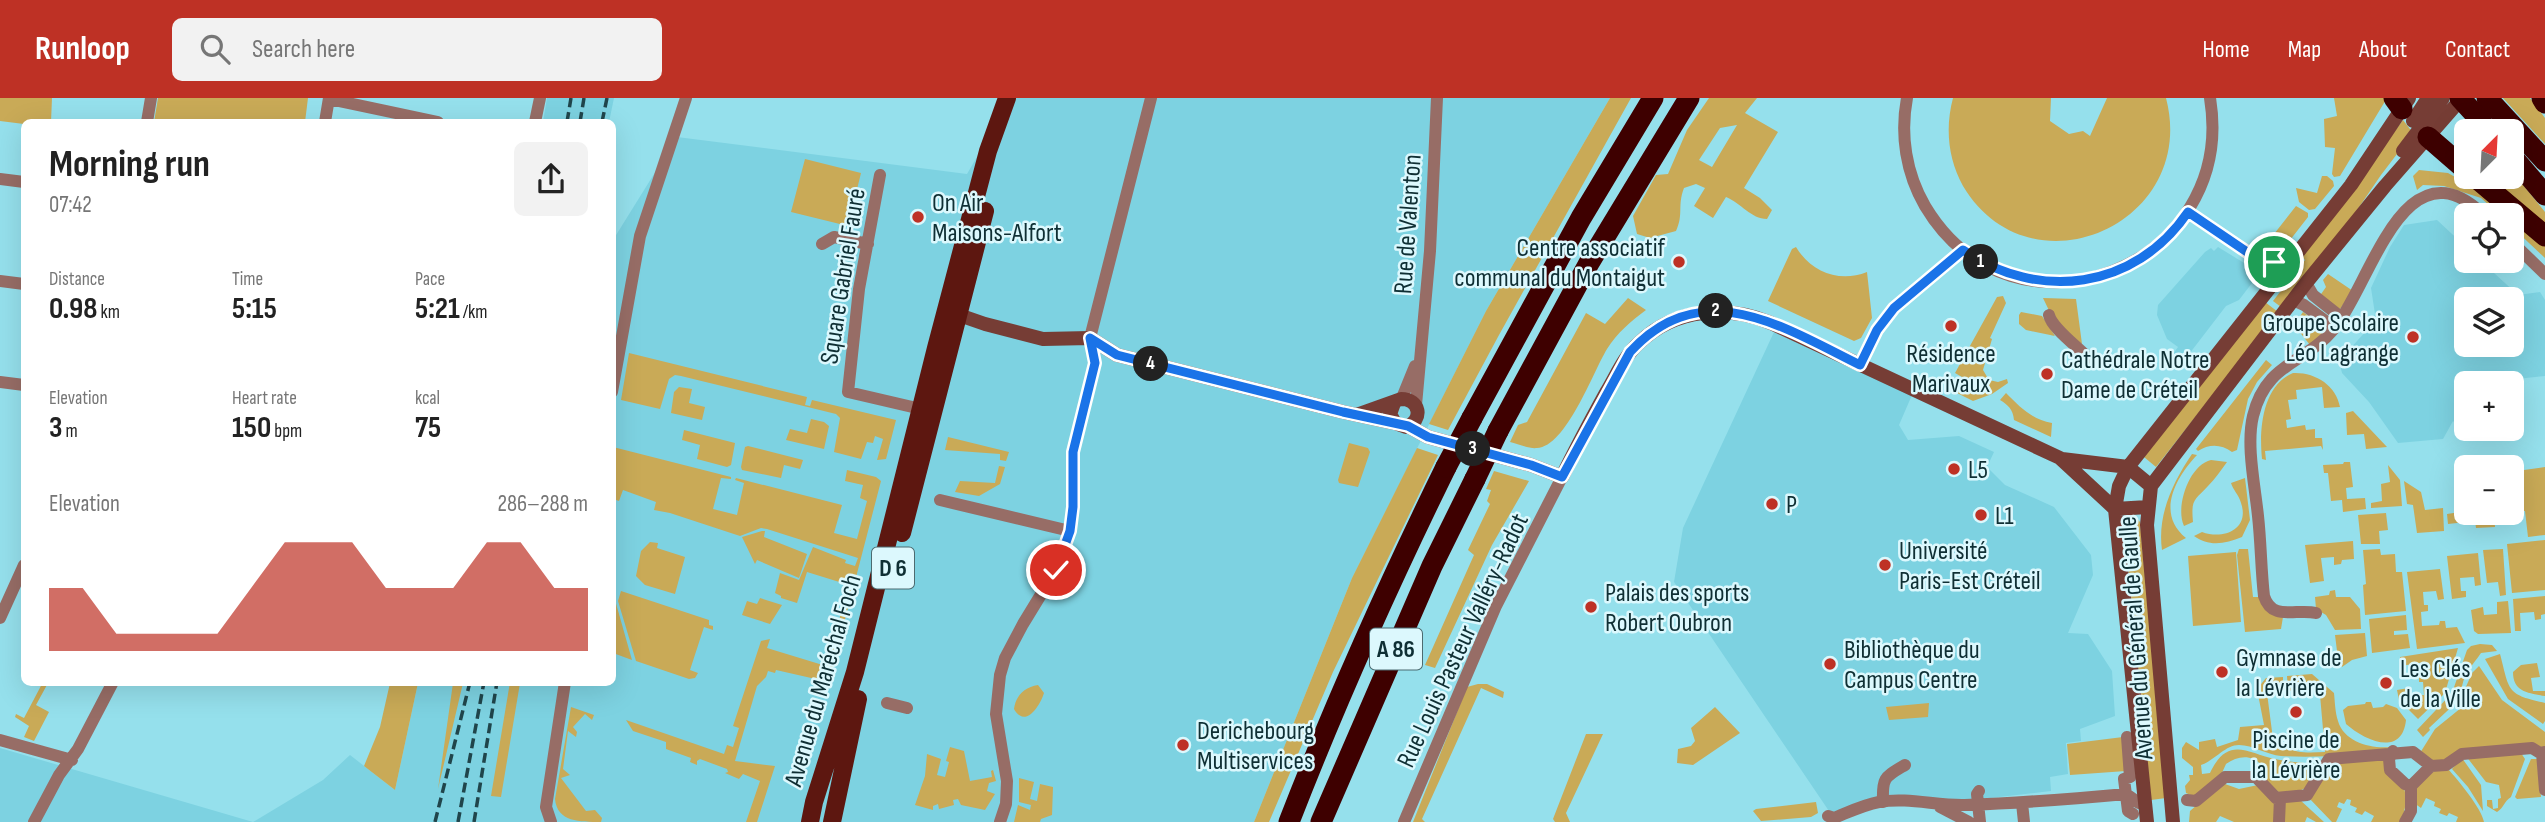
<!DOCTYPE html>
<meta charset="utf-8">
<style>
:root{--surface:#fff;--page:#f2f2f2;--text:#222;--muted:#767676;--accent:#be3125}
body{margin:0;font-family:"Sofia Sans Condensed",sans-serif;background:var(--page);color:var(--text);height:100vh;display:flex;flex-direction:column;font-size:26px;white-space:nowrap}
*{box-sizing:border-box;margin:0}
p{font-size:23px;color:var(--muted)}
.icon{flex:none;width:38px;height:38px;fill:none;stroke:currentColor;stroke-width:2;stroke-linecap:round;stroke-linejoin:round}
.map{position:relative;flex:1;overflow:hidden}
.panel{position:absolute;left:21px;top:21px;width:595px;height:567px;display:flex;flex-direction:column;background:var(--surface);border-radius:10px;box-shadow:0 7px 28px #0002}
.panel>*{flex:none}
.needle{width:46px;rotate:24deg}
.tools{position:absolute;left:2454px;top:21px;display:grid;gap:14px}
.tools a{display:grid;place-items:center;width:70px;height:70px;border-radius:10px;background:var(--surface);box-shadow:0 7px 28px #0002;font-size:35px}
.pin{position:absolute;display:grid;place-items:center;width:60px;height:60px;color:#fff;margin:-30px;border:4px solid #fff;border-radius:50%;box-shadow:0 2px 7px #0007}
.km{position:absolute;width:35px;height:35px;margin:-18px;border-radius:50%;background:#222;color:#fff;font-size:19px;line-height:35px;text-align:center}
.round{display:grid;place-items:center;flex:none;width:74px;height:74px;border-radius:10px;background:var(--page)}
.head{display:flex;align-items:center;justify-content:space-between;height:119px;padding:0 28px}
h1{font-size:38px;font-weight:700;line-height:52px}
.stats{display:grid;grid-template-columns:repeat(3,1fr);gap:10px;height:119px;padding:7px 28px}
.stats div{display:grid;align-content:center}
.stats b{font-size:30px;font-weight:700}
.stats small{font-size:19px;font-weight:400}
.stats p{font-size:19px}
.chart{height:196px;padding:14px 28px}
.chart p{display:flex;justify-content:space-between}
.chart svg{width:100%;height:126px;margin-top:7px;fill:var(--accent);opacity:.7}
header{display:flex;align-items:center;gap:42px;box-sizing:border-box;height:98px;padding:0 35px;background:var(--accent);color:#fff}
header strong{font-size:33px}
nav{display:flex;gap:38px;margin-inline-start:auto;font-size:24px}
.search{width:490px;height:63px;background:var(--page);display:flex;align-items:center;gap:18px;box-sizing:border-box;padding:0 24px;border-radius:10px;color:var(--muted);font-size:26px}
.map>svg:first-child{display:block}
.built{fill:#7dd2e1;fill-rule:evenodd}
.green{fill:#c9aa57;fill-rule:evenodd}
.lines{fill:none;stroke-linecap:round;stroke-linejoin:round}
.street{stroke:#976d66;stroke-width:12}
.secondary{stroke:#763d35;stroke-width:14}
.primary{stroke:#5d1710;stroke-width:18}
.highway{stroke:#3e0000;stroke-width:21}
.rail{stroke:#20454b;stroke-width:3.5;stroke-dasharray:10 5;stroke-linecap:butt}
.highway-bridge{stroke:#3e0000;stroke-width:21}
.route-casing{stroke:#fff;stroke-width:14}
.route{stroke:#1a73e8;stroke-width:9}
.poi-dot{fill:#be3125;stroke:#dcf8fd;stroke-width:2.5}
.labels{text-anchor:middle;stroke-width:5;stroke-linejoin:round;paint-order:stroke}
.shield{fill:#dcf8fd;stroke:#4c6b70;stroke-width:2}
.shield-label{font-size:24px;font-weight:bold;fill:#0f2f34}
.poi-label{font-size:26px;fill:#0f2f34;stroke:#dcf8fd;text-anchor:start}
.street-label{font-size:26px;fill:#0f2f34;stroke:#dcf8fd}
</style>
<header>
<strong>Runloop</strong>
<div class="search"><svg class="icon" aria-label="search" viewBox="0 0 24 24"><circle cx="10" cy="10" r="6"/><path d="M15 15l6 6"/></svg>Search here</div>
<nav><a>Home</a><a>Map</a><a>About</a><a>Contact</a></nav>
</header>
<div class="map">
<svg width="2545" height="724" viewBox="0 0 2545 724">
<rect width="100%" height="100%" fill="#95e0ec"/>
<path class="built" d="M547 0H614L609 24H543Z
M1011 0H1610L1486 213 1352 480 1254 724H253L323 682 350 657 395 692 418 585 612 584 613 142 677 39 967 76Z
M2437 122 2466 149V163H2481L2518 197 2540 194 2545 202V278L2517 281 2511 289V285H2466V330H2460L2453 323 2443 341 2398 345 2369 304 2342 275 2339 263 2367 232 2375 216 2371 190 2390 149 2404 127ZM2466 201H2511V247H2466Z
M2218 149 2249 168 2255 181 2239 202 2226 208 2183 264 2173 256 2178 249 2167 241 2157 217 2158 207 2205 154 2211 150 2214 153Z
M1774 234 1912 297 1899 327 1908 342 1959 338 1994 354 1987 369 2005 387 2054 409 2091 457 2093 477 2068 535 2088 536 2112 573 2115 618 2080 631 2081 643 2066 645 2068 676 2050 679 2051 693 1974 702H1920L1831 716 1674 484 1683 430Z
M0 650 253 724H0Z"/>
<path class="green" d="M0 0H52L51 24 24 26 0 23Z
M158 0H308L305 24H154Z
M1610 0H1631L1499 237 1448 332 1429 326 1486 213Z
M1709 0H1757L1745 15 1778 34 1744 90 1760 100 1772 112 1767 121C1751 121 1741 105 1726 99L1713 120 1694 108 1705 90 1696 86 1684 90C1677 108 1684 116 1676 133L1650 140 1637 136 1633 118 1656 77 1668 76 1687 32ZM1737 27 1712 69 1699 62 1720 30Z
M1953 0H2051L2050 23 2069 36 2083 33 2090 38 2107 0H2166C2199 126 2030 200 1963 88 1948 61 1945 30 1953 0Z
M2334 0H2387L2340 78 2334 79 2332 76 2335 50 2325 49 2324 21 2337 18Z
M2503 0H2530L2545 20V46Z
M2403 22 2413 35 2381 77 2355 115 2281 209 2273 203 2305 162 2301 158Z
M805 61 861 75 848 128 791 114Z
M2419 72 2448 75 2469 87 2494 102 2545 145V160L2511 128V117H2500L2481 100 2444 88 2423 87 2417 92 2413 78Z
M2511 72 2545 114V126L2490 79H2511Z
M2322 78H2327L2333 83 2334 88 2315 111 2309 112 2299 104 2296 90 2317 95Z
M2296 108 2308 115V119L2280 155H2276L2267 149V145Z
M1796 149C1811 174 1839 185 1867 174L1872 220 1861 240 1854 243 1768 203 1792 151Z
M2328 176 2353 193 2340 211 2319 199 2326 189 2323 182Z
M2003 198 2006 205 1990 240 1992 241 1983 272 1989 282 1998 284 2007 281 2008 285 1992 296 1973 303 1949 291 1946 287 1950 281 1958 286 1962 279 1955 275 1997 199Z
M1628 200 1646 212C1631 223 1617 235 1607 251 1593 274 1566 349 1537 350 1529 351 1518 346 1510 344L1518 327 1527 324 1586 215 1605 226Z
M2043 200 2076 201 2082 246 2056 227Z
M2265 204 2278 214 2156 369 2144 359Z
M2021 214 2042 218 2055 238 2026 232 2019 226V217Z
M2303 214 2324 229V234L2310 247 2294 227Z
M629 255 807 299 805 307 810 308 812 302 896 322 886 361 877 362 883 341 875 338 873 345 867 344 861 361 834 354 840 320 836 316 681 278 675 277 669 281 660 311 621 302Z
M2266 262 2272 267 2257 284 2248 301 2237 352 2232 354C2221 346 2209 346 2198 353L2196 351Z
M2293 275C2315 274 2336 287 2340 309L2324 310 2322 289 2296 292 2297 301 2288 302 2291 321 2286 322 2287 330 2305 327 2306 332 2315 331V340H2322L2323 352 2321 348 2265 353 2266 362 2262 361C2259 332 2262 288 2293 275Z
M679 289 692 291 689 305 705 309 702 322 671 315 674 294Z
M2006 295C2020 309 2031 321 2052 325L2051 339 2014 322C2013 311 2008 307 2000 302Z
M2353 313 2387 349 2366 351 2364 336 2347 337 2346 315Z
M811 321 824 324 829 328 824 351 786 342 790 331 807 335Z
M684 332 735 345 731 367 727 369 697 361 700 347 682 342Z
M948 339 1009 354 1006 363 1000 362V356L945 352Z
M1349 345 1368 350 1370 354 1358 389 1339 385 1338 382Z
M748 348 803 362 800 371 784 367 781 380 742 372 741 369 745 349Z
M613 349 731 379V381L721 380 713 411 737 417 744 385 735 382 736 380 842 407 834 435 857 441 867 403 860 400 863 387 845 383 847 372 876 379 881 383 828 587 819 589 820 582 776 572 775 575 768 573 766 579 757 588 735 663 775 668 757 724H746L760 683 743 676 739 681 725 675 728 674 727 671 700 661 697 663V667L690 664 691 660 666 651V644L633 633 626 622 724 656 727 647 733 649 739 630 733 628 761 543 770 541 767 550 826 568 849 487 807 474 797 505 781 500V498L775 495 780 475 799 482 813 449 846 462 845 465 855 468 858 460 767 431 761 430 740 438 670 415 654 412 656 404 623 392 619 403 613 401Z
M1417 350 1438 357 1333 574 1269 724H1254L1352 480Z
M2192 356 2197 357C2175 380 2156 416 2186 440L2162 452C2157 417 2173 384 2192 356Z
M2211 362 2227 364C2221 372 2215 381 2208 388 2194 403 2191 401 2193 424L2184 428C2175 409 2189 367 2211 362Z
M2344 364H2350L2353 389 2346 390 2347 401 2365 400 2366 411 2343 414 2342 402 2331 403 2328 375H2324L2323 367 2343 366Z
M2388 367 2400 382 2402 408 2371 410V405L2382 403 2381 386 2390 384Z
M999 368 1005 369 1000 386 979 398 955 394 960 383 995 385Z
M2545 369V437L2528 439 2525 413H2520L2517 373Z
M1494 373 1529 383 1492 447 1435 570 1425 567 1474 457 1468 452 1490 406 1487 403 1491 392 1486 391Z
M2245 380 2250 422 2242 439C2225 446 2209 449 2194 438L2202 434C2224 442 2250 431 2241 405 2239 397 2233 392 2231 385Z
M2404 383 2421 394 2425 412 2443 410 2444 433 2417 435 2413 407 2407 406Z
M2456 391H2466V415H2499L2494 416 2495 429 2476 430 2475 423 2448 426 2447 416 2460 414Z
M2386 415 2388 432 2379 433 2380 446H2361L2358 417Z
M2128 418H2135L2140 424 2166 700 2151 702 2124 426Z
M762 433H765L764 439 807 456 799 480 757 462 755 466 742 439Z
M2545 442V492L2512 495 2507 446Z
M2353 443 2354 461 2342 462 2341 466 2334 467V459L2321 460 2324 483 2310 485 2305 447Z
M650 444 658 445 657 450 685 459 675 496 645 487 636 478 641 453Z
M2239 451H2248L2253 499H2261L2283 519 2281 531 2245 534 2237 457Z
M2380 451 2381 457 2395 456 2396 474H2402L2406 513 2365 517 2363 487 2366 486 2363 452Z
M2503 451 2506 497 2500 498 2498 484 2487 485 2483 452Z
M2236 454 2241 524 2193 528 2188 458Z
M2478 455 2481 487 2475 488 2474 479 2460 480 2461 493H2466V499L2452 501 2447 458Z
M2440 471 2444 501 2438 502 2436 493 2423 494 2424 507H2428V513L2421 514 2422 528 2439 527 2440 523H2445L2446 530 2457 529 2465 545 2417 551 2407 474Z
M2335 492 2336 499H2350L2360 511 2361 531 2335 532 2326 517 2316 511 2315 499 2329 497 2330 493Z
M621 493 709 522V527L713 528V532L704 529 690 572 698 575 695 580 689 581 636 563 618 503Z
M613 498 615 502 632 562 613 555Z
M2545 498V516L2541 517V521L2535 522 2534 514 2520 515 2521 533H2515L2513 501Z
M760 500 782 507 770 526 742 517 747 503 757 506Z
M2508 503 2511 535 2478 536 2474 533 2471 512 2483 509 2484 517 2497 516V504Z
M2406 517 2407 532 2394 533V537L2408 536 2410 550 2372 555 2369 521Z
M2365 535 2367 558 2352 562 2342 569 2338 561 2335 537Z
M2480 546 2492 547 2497 553 2481 555C2472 568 2459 581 2462 599L2429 630 2430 632 2423 639 2417 632 2452 595 2467 552 2471 548Z
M2458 550 2445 595 2418 621 2399 602 2397 592 2409 590 2410 598 2424 597 2423 584H2419V578L2426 577 2425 564 2401 568 2400 559Z
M2500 556C2510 594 2506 596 2545 605V623L2543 626 2508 601 2485 561Z
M2537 565 2540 579 2531 580 2533 593H2545V598C2528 595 2513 594 2513 574L2521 567Z
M2479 568 2502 602 2545 634V652L2451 661 2435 666 2420 655 2435 631 2472 601 2465 591 2472 575Z
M2312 576 2334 595C2335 604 2335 614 2338 623 2344 644 2371 651 2390 649V653C2354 657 2318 660 2281 658 2267 657 2253 647 2239 647 2225 647 2214 663 2201 667L2202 676 2210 675C2228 637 2247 655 2275 661 2289 664 2304 665 2318 666 2317 689 2301 694 2282 697L2259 677 2263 669C2254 656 2238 657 2226 666L2221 677 2195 699 2186 695 2185 688 2190 682 2189 677H2193V669L2182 660V650L2186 644 2199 652V644L2215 641 2217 649 2238 642 2240 629 2264 627 2257 591 2266 580 2283 579V593L2267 595 2273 641C2290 656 2304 655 2325 654L2320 597 2325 596 2324 589 2288 593 2287 578Z
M43 584 48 585 36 607 49 614 34 643 24 639 29 628 15 619 16 616 24 620Z
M510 584 520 585 501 699 491 698Z
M390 585H418L395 692 364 668 380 629Z
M453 585H463L438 691Z
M1478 586H1487L1504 594 1503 600 1481 590 1422 721 1425 724H1413L1467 589Z
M1038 587 1044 595C1040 608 1025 631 1014 611 1016 597 1025 589 1038 587Z
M2366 604H2371L2373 610 2383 609 2386 606 2397 610 2406 622C2402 660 2364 642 2346 626L2343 612 2348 608 2365 606Z
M1929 605 1928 619 1889 622 1886 609Z
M571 609 594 617 592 622 585 616 573 629 577 634 576 639 568 633 563 671 570 677 561 680 586 713 595 712 602 720 601 724C580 724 557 724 555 701Z
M1715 609 1740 635 1693 667 1677 665 1678 651 1691 648 1695 643 1691 630Z
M1586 636H1603L1566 715 1570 724H1555L1553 721Z
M2123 639 2126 673 2070 677 2067 646Z
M950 649 964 653 970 683 992 679 991 673 993 672 996 683 989 685 987 693 995 696 985 712 961 707 958 701 953 702 954 707 939 711 938 706 933 708V712L915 707 925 678 927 656 941 661 937 677 945 679 949 664 946 663Z
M2521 655 2525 661 2511 699C2504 703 2504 710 2497 714L2487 708V702H2492L2493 711 2498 710V701L2501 700 2499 687 2486 684 2466 658Z
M2386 660C2403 687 2412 692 2401 724H2371L2374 718 2365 713 2362 717 2355 714 2357 710 2350 707 2351 702 2347 701 2344 706 2339 704 2337 709 2342 711 2336 724H2332L2308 699 2329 668 2334 665Z
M2462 660 2481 687 2483 713 2468 689 2452 671Z
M2531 661H2537L2541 699 2517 701 2515 699Z
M2448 671C2458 682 2482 711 2484 724H2456L2458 719 2449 715 2447 718 2439 715 2441 711 2434 708 2435 704 2426 700 2421 710 2414 705V690L2429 674Z
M1019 680 1034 684 1030 701 1037 703 1040 686 1053 689 1052 717 1041 721 1040 724H1014L1018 707 1030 712 1031 707 1019 704Z
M2225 686 2239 691 2258 687 2275 704 2278 724H2234L2220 718 2216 724H2189L2190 713 2220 687Z
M2299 701 2324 724H2316L2307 719 2305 724H2282L2285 703Z
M1816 704 1818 715 1811 719 1761 723 1753 713 1756 711Z"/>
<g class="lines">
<path class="street" d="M1907 0C1900 37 1906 75 1925 108 2014 257 2238 170 2210 0
M329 1 438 24
M147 24 151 0
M325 24 329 0
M535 24 540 0
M880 77 859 191 848 294 921 311
M0 81 24 84
M2187 114 2253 158 2288 167
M2511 143 2545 176
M822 146 834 139 868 146
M2253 158 2271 189
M0 183 24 186
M2306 185 2313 197 2342 220
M2293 202 2304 207 2335 230
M2049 217C2052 231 2080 250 2091 263
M1860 267 1877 232 1894 210 1963 152
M0 284 24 287
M612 294 640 138 686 0
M1402 300 1415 268
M1416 307 1430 153 1437 0
M940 402 1070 433
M2316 515C2297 510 2272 524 2264 498 2261 472 2261 445 2258 418 2255 388 2246 347 2253 318 2266 264 2305 266 2334 231 2371 186 2404 40 2484 117
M0 520 24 467
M887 605 907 610
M2127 639 2130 679 2124 681 2128 713 2133 716
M0 642 72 662
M2393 653 2389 661 2390 672 2405 686 2411 688
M2542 655 2545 692
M2411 688 2431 668
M1979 693 1977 696 1980 724
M2187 702 2196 703 2225 679H2256L2276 700 2307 697 2329 661 2413 654 2431 668 2446 667 2462 656 2532 650 2540 655 2545 654
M1883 704C1882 679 1885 679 1905 667
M2022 705 2024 724
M1940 709 1969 724
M1828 718 1834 720C1849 714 1863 707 1879 704 1908 699 1937 708 1965 707 2019 705 2072 701 2126 696L2139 705
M34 724 59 677 78 651 113 584
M551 724 546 709 565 584
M1000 724 1006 706 1007 683 996 616 1000 577 1005 560 1023 526 1056 472 1070 433 1073 409V354L1095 265 1090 240 1151 0
M1404 724 1496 508 1562 379
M2279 724 2280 700
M2405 724 2411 713V688"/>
<path class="secondary" d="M2413 23 2428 0
M2403 53 2443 0
M959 217 985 226 1043 241 1090 240 1117 257 1343 314 1394 325
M1359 316 1401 301C1420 301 1424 322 1406 329L1395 325 1390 316 1394 305
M1408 328 1428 339 1531 367 1562 379C1576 350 1591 322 1607 293 1617 276 1625 257 1640 244 1676 210 1727 207 1771 225L2060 360 2115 411
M2062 361 2128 369 2151 388
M2115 411 2148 409
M2147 724 2115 411 2119 388 2128 369 2351 87 2409 0
M2173 724 2147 427 2151 388 2306 185 2385 88 2462 0"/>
<path class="primary" d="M902 435 985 113
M810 724 814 704 855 574 936 250 988 53 1007 0
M832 724 858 601"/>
<path class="highway" d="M2394 0 2402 11
M2487 0 2545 63
M2542 0 2545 5
M2428 39 2466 72
M2511 57 2545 97
M2475 79 2545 138
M1472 320 1581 120 1653 0
M1498 333 1589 165 1689 0
M1289 724C1336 603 1389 485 1446 369
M1321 724 1432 468 1475 381"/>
<path class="rail" d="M567 24 571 0
M580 24 584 0
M602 24 607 0
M435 724 470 584
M458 724 484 584
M474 724 497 584"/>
<path class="highway-bridge" d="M2460 0 2482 24
M1446 369 1472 320
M1475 381 1498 333"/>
</g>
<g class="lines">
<defs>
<path id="route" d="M1056 472 1070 433 1073 409V354L1095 265 1090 240 1117 257 1343 314 1408 328 1428 339 1531 367 1562 379 1630 254C1702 175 1783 229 1860 267L1877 232 1894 210 1963 152C2038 204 2135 192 2188 114L2253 158 2274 164"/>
</defs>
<use href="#route" class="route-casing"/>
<use href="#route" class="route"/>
</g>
<g class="poi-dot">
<circle cx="918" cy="119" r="7"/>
<circle cx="1679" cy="164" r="7"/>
<circle cx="1951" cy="228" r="7"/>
<circle cx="2413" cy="239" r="7"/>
<circle cx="2047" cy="276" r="7"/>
<circle cx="1954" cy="371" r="7"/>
<circle cx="1772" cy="406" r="7"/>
<circle cx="1981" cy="417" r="7"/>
<circle cx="1885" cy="467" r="7"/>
<circle cx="1591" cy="509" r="7"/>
<circle cx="1830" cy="566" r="7"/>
<circle cx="2222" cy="574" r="7"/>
<circle cx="2386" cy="585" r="7"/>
<circle cx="2296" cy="614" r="7"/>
<circle cx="1183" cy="647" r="7"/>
</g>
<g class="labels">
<g class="shield">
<rect x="872" y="449.5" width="42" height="41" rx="5"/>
<rect x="1370" y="530.5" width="52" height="41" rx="5"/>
</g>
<g class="shield-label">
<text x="893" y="478">D 6</text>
<text x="1396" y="559">A 86</text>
</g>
<g class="poi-label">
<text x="932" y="113">On Air<tspan x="932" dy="30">Maisons-Alfort</tspan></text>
<text x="1665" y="158" text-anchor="end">Centre associatif<tspan x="1665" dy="30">communal du Montaigut</tspan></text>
<text x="2399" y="233" text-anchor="end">Groupe Scolaire<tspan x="2399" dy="30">Léo Lagrange</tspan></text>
<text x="1951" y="264" text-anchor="middle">Résidence<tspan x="1951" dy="30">Marivaux</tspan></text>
<text x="2061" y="270">Cathédrale Notre<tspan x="2061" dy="30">Dame de Créteil</tspan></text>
<text x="1968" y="380">L5</text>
<text x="1786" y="415">P</text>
<text x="1995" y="426">L1</text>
<text x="1899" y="461">Université<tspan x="1899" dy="30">Paris-Est Créteil</tspan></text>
<text x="1605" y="503">Palais des sports<tspan x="1605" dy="30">Robert Oubron</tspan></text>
<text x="1844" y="560">Bibliothèque du<tspan x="1844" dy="30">Campus Centre</tspan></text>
<text x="2236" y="568">Gymnase de<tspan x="2236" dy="30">la Lévrière</tspan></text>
<text x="2400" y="579">Les Clés<tspan x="2400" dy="30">de la Ville</tspan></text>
<text x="1197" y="641">Derichebourg<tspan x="1197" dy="30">Multiservices</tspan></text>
<text x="2296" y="650" text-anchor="middle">Piscine de<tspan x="2296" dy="30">la Lévrière</tspan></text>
</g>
<g class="street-label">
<text transform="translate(1407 126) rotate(-86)" y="9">Rue de Valenton</text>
<text transform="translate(842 178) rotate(-81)" y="9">Square Gabriel Fauré</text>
<text transform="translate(2135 540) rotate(-94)" y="9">Avenue du Général de Gaulle</text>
<text transform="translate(1462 542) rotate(-65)" y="9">Rue Louis Pasteur Valléry-Radot</text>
<text transform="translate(822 582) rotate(-74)" y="9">Avenue du Maréchal Foch</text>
</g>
</g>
</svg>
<div class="tools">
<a><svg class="needle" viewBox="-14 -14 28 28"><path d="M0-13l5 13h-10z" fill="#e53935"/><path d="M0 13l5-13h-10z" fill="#767676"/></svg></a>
<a><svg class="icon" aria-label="locate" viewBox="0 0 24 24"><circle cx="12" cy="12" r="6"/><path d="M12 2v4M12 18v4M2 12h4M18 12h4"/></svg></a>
<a><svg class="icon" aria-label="layers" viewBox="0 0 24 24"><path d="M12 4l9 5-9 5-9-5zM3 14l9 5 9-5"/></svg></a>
<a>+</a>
<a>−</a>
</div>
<div class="pin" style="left:2274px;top:164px;background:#1e9e55"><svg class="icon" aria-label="arrive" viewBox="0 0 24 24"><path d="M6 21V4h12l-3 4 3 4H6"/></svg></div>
<div class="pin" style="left:1056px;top:472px;background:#d93025"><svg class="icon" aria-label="check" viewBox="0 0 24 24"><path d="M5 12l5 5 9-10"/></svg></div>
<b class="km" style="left:1981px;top:164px">1</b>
<b class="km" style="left:1716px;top:213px">2</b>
<b class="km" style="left:1473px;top:351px">3</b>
<b class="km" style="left:1151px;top:266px">4</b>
<section class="panel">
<div class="head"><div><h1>Morning run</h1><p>07:42</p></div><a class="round"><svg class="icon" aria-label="share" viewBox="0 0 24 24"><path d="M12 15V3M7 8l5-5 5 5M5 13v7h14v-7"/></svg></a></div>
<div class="stats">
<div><p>Distance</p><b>0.98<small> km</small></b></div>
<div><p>Time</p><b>5:15</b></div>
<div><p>Pace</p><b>5:21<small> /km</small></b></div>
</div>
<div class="stats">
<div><p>Elevation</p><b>3<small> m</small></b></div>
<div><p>Heart rate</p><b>150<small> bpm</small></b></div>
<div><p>kcal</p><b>75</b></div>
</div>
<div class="chart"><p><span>Elevation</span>286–288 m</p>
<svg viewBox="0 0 160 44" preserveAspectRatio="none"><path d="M0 44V22L10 22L20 38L30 38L40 38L50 38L60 22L70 6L80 6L90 6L100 22L110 22L120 22L130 6L140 6L150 22L160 22V44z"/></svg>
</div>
</section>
</div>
